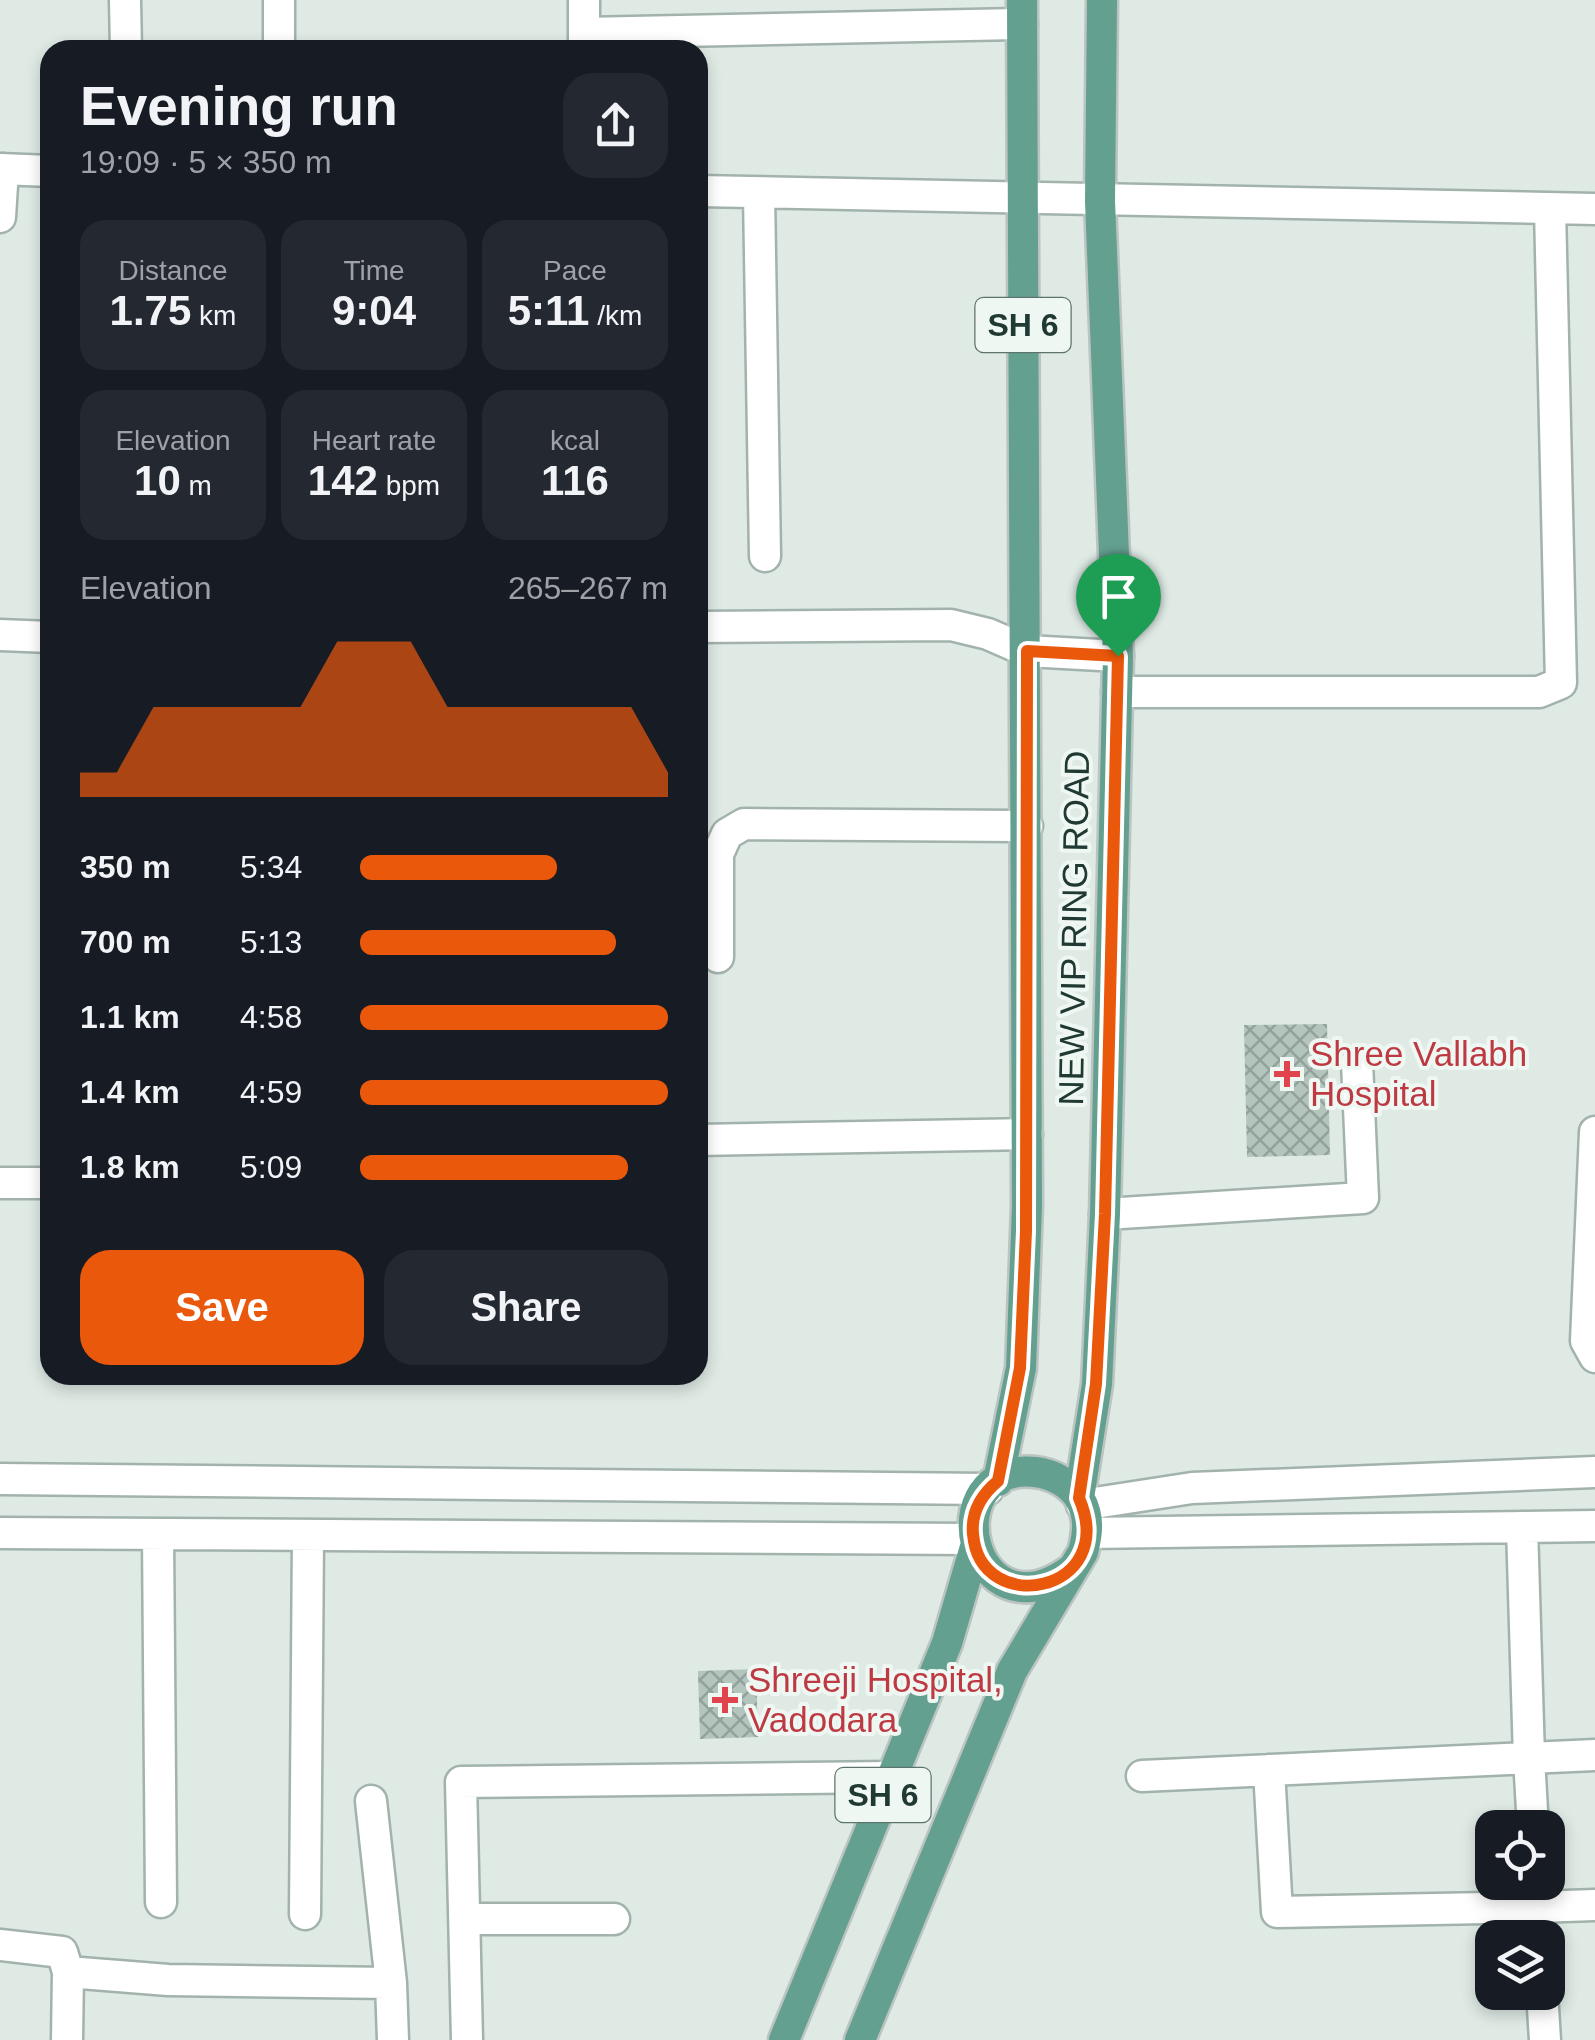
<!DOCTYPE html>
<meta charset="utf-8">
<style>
:root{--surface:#171b24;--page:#242831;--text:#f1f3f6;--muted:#9ea1a6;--accent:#ea580c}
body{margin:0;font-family:Helvetica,sans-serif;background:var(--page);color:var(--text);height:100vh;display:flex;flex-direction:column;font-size:38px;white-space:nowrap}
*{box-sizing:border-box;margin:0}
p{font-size:32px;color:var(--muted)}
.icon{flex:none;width:55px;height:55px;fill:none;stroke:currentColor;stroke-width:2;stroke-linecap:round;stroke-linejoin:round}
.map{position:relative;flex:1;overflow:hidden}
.details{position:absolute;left:40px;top:40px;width:668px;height:1345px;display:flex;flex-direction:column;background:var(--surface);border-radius:30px;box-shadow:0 5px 15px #0003}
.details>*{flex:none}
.tools{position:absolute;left:1475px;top:1810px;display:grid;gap:20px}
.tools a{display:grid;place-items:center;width:90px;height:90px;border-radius:20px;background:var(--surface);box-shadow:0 5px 15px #0003;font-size:50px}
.pin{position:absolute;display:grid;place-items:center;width:85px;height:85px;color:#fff;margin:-102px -42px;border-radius:50% 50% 50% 0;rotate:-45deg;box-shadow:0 0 10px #0007}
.pin .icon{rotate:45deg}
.round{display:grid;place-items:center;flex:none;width:105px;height:105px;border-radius:30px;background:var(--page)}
.summary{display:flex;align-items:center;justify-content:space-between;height:170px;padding:0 40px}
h1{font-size:55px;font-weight:600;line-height:75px}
.metrics{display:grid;grid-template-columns:repeat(3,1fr);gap:15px;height:170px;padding:10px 40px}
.metrics div{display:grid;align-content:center;border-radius:25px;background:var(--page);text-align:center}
.metrics b{font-size:42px;font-weight:600}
.metrics small{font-size:28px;font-weight:400}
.metrics p{font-size:28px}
.chart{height:280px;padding:20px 40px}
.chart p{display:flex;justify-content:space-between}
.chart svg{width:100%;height:180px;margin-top:10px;fill:var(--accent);opacity:.7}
.cta{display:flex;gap:20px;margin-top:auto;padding:20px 40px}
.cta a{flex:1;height:115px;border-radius:30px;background:var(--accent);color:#fff;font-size:40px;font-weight:600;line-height:115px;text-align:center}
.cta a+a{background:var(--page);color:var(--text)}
ul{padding:0 40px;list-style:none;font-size:32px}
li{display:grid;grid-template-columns:160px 120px 1fr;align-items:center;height:75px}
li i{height:25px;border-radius:12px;background:var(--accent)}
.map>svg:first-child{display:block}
.building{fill:url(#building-cross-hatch)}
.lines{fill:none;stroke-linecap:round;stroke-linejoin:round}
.minor-casing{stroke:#a2b2ac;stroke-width:35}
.major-casing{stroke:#bcc4c2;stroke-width:35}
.minor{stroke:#fff;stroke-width:30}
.major{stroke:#63a08f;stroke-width:30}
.route-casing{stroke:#fff;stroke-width:20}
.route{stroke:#ea580c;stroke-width:12}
.health-dot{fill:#e0444e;stroke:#eff7f3;stroke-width:4}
.labels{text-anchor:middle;stroke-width:8;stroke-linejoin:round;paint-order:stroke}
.shield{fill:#eff7f3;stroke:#5e736d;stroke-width:2.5}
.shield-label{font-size:32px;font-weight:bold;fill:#203a33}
.street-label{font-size:35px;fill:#203a33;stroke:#eff7f3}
.health-label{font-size:35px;fill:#be3a42;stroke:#eff7f3;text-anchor:start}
</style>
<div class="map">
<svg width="1595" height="2040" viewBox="0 0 1595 2040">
<defs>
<pattern id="building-cross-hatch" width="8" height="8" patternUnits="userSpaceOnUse" patternTransform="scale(2.5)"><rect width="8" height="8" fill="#b4c5be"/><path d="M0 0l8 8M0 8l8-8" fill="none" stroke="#92a19b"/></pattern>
</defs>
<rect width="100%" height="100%" fill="#dfeae5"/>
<path class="building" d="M1327 1024 1330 1155 1247 1157 1244 1025Z
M756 1669 758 1737 700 1739 698 1671Z"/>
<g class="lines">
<defs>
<path id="minor" d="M125 0 126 50
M279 0V50
M584 0V50
M584 33 1022 24
M0 169 50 171
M698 191 1595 209
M759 194 765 556
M0 217 3 169
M698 627 951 625 988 634 1027 651 1118 656
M0 635 50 637
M1117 692H1539L1561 683 1550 209
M718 957V854L727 834 744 824 1027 826
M1595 1132 1586 1341 1595 1357
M698 1140 1027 1134
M0 1183H50
M1105 1214 1363 1198 1357 1062
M0 1479 988 1489
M1082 1505 1192 1488 1595 1472
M1522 1527 1529 1758 1595 1755
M0 1533 973 1539
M1088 1533 1595 1526
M158 1536 161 1902
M1269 1770 1277 1912 1536 1907 1535 1882
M1142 1776 1529 1758 1533 1828
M371 1801 391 1983 393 2040
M305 1914 308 1537
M465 1919H614
M1538 1938 1536 1907 1595 1905
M0 1945 62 1952 68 1972 67 2040
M68 1972 168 1980 391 1983
M1542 1992 1545 2040
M467 2040 461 1782 890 1777"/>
<path id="major" d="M998 1481 1021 1368 1027 1206 1022 0
M1079 1498 1097 1384 1105 1214 1118 656 1100 201 1102 0
M784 2040 947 1643 975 1547
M860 2040 1012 1671 1083 1552C1088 1533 1090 1517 1080 1499 1071 1484 1053 1474 1035 1472 931 1462 970 1644 1072 1569"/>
</defs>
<use href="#minor" class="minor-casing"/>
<use href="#major" class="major-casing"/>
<use href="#minor" class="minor"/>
<use href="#major" class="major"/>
</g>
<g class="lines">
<defs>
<path id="route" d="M1027 651 1118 656 1105 1214 1096 1384 1079 1498C1120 1593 980 1619 973 1534 971 1512 981 1495 998 1481L1020 1368 1026 1231Z"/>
</defs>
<use href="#route" class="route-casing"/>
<use href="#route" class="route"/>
</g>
<g class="health-dot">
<path d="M1282 1059h10v10h10v10h-10v10h-10v-10h-10v-10h10z"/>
<path d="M720 1685h10v10h10v10h-10v10h-10v-10h-10v-10h10z"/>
</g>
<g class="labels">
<g class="shield">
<rect x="975.5" y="298" width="95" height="54" rx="8"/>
<rect x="835.5" y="1768" width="95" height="54" rx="8"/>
</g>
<g class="shield-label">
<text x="1023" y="336">SH 6</text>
<text x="883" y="1806">SH 6</text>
</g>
<g class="street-label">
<text transform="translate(1074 928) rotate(-89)" y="12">NEW VIP RING ROAD</text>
</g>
<g class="health-label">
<text x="1310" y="1066">Shree Vallabh<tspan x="1310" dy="40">Hospital</tspan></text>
<text x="748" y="1692">Shreeji Hospital,<tspan x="748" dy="40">Vadodara</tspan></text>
</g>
</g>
</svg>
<div class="tools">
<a><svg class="icon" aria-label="locate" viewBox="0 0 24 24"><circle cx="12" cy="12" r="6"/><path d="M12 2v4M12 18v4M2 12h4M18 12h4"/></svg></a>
<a><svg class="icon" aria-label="layers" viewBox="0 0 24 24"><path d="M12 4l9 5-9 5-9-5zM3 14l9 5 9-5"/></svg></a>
</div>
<div class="pin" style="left:1118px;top:656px;background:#1e9e55"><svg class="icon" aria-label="arrive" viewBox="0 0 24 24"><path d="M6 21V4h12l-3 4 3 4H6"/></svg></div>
<section class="details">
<div class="summary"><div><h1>Evening run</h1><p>19:09 · 5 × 350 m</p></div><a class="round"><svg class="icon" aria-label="share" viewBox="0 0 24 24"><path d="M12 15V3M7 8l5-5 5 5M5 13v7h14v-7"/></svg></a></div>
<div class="metrics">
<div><p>Distance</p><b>1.75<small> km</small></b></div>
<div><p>Time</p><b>9:04</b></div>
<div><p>Pace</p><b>5:11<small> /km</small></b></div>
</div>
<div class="metrics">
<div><p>Elevation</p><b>10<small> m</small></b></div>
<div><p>Heart rate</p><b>142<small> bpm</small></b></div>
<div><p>kcal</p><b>116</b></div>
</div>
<div class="chart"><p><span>Elevation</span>265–267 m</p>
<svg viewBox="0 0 160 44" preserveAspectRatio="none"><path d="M0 44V38L10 38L20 22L30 22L40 22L50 22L60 22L70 6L80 6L90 6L100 22L110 22L120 22L130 22L140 22L150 22L160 38V44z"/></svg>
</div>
<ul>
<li><b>350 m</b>5:34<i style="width:64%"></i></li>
<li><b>700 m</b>5:13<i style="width:83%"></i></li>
<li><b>1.1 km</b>4:58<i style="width:100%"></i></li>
<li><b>1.4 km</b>4:59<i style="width:100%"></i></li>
<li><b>1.8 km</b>5:09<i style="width:87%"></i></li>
</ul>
<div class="cta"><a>Save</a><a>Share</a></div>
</section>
</div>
